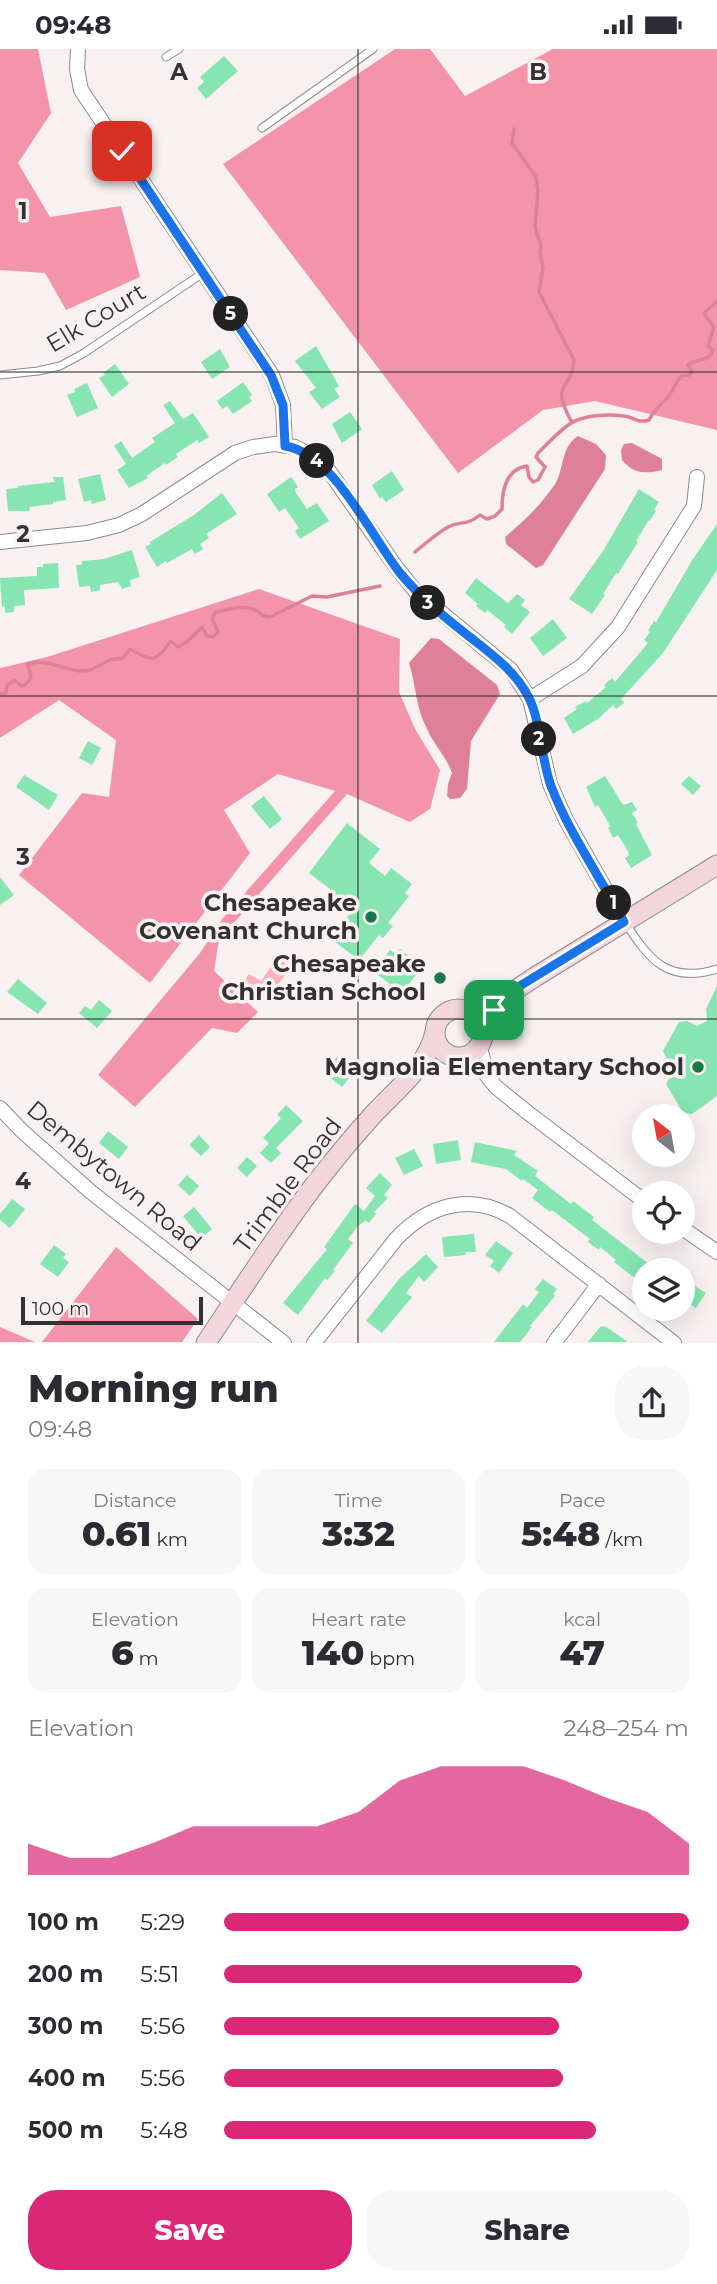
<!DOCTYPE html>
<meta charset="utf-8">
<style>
:root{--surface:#fff;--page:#f7f7f7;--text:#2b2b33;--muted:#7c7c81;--accent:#db2777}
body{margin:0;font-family:Montserrat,sans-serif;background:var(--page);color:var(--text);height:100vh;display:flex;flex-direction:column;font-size:26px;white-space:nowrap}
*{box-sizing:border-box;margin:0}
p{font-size:23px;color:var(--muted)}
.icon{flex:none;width:38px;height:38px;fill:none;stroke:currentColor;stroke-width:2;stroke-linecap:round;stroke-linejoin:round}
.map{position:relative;height:1294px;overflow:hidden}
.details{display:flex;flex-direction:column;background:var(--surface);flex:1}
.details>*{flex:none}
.needle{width:46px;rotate:329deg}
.tools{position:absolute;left:632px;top:1055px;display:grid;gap:14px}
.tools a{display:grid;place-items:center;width:63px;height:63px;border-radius:50%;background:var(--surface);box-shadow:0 7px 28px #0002;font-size:35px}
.scale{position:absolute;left:21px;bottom:18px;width:182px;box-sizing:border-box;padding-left:7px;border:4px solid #343132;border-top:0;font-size:19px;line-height:24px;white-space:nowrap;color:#343132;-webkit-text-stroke:5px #f8f0f1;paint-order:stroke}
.pin{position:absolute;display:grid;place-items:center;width:60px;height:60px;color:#fff;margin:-30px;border-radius:14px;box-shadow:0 4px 10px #0006}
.km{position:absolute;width:35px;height:35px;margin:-18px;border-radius:50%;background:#222;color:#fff;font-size:19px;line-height:35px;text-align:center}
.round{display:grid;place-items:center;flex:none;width:74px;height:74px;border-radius:28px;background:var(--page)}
.headline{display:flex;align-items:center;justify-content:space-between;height:119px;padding:0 28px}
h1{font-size:38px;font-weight:800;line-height:52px}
.metrics{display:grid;grid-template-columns:repeat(3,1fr);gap:10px;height:119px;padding:7px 28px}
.metrics div{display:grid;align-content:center;border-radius:18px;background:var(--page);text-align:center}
.metrics b{font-size:35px;font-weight:800}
.metrics small{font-size:19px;font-weight:400}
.metrics p{font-size:19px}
.chart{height:196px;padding:14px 28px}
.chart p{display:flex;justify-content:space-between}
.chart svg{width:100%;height:126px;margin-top:7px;fill:var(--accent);opacity:.7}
.primary-button{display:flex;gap:14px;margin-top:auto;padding:14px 28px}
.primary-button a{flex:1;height:80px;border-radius:28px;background:var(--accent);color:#fff;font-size:28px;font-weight:800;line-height:80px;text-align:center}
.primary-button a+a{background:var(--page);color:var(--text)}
ul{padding:0 28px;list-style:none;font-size:23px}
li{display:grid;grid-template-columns:112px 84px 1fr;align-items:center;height:52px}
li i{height:18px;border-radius:9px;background:var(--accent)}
.status{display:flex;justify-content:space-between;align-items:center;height:49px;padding:0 35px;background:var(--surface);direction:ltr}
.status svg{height:19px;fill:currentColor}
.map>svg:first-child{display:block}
.green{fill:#fbb0c0}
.forest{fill:#f494aa}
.water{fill:#de8097}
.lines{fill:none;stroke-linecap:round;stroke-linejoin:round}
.stream{stroke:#de8097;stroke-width:3.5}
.building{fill:#86e5b1}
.lane-casing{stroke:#90898a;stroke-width:9}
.street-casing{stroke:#90898a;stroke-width:16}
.secondary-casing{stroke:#90898a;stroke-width:21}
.lane{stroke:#fff;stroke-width:7}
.street{stroke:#fff;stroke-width:14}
.secondary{stroke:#f3d5dd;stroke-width:19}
.route-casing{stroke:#fff;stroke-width:14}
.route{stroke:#1a73e8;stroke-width:9}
.grid{fill:none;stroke:#343132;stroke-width:2;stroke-opacity:0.55}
.poi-dot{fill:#19774d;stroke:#f8f0f1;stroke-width:2.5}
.labels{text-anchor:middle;stroke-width:7;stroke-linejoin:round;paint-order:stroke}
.street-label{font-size:24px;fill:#343132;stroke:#f8f0f1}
.poi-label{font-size:24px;font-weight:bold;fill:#343132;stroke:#f8f0f1;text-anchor:end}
.grid-label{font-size:23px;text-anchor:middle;font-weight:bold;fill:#343132;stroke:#f8f0f1;stroke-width:7;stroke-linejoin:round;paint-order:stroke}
</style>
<div class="status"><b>09:48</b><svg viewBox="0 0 49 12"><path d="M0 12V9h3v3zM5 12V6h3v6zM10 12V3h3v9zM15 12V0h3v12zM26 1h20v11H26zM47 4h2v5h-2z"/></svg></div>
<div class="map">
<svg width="717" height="1294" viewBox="0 0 717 1294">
<rect width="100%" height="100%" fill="#f8f0f1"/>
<path class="green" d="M278 908 291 917 272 945 256 944 242 935 249 925 261 932Z"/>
<path class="forest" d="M0 0H38L51 64 18 114 50 168 121 157 140 228 66 261 45 224 0 221Z
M395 0H430L465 47 553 0H717V381L595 352 543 361 458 424 223 115Z
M259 540 400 590 399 643 415 680 440 721 430 760 410 773 347 745 219 891 214 922 258 963 237 984 212 979 135 1058 98 1026 200 904 223 869 335 742 278 725 224 761 250 804 150 934 19 826 82 744 109 748 116 691 59 651 0 689V619L47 608Z
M116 1198 198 1270 182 1293H42Z
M0 1278 35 1293H0Z"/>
<path class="water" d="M578 387 596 395 606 406 605 420 543 516 536 519 506 495 505 488C524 472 541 456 555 435 565 419 560 399 578 387Z
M632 394 662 410V421C644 425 634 425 622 411L621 401 624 395Z
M431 589 439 590 497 636 500 645 471 692 467 740 460 749 450 750 447 747 448 735 452 724C446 707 434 696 427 680 416 660 416 636 409 614Z"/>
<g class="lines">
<path class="stream" d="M514 80 512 94 536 128 538 142 535 178 541 197 540 204 543 219 539 243 574 311C572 344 549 330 571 372
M415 503C426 494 436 485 448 478 461 471 465 478 480 466L487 470 495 467 502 460C502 442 506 420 527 417L529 428 533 433 538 431 545 418 536 408 538 404C546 396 566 375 575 372 588 366 609 365 623 367 633 367 637 375 649 371 655 359 660 358 668 348 673 341 676 334 681 327L689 326 692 323 688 316C696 308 708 315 713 301L708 297 714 278 705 266V263L717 253
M0 645 6 644 7 637 14 631 22 637 26 635 31 629 28 615C48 609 61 621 81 622 98 623 105 607 122 610L130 600C154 613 154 614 171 592L178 598 188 592 202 578 207 587 213 588 218 583 212 569 216 563C227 561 245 555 255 561 262 564 262 568 270 568L312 547 327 548 380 537"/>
</g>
<path class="building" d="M224 7 238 22 206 50 197 39 204 33 200 28Z
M316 297 339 337 334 340 340 348 322 360 309 343 316 339 295 312Z
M220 300 230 318 212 330 201 313Z
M115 315 129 335 112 348 99 329 105 326 103 324Z
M243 333 252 346 249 348 252 352 233 365 227 357 222 360 217 352Z
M87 334 98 359 77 368 67 346 75 343 74 340Z
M170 352 183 370 193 364 209 388 199 394 197 391 176 405 178 408 166 416 165 414 146 427 148 429 129 439 117 421 126 415 114 397 121 392 132 409 155 393 152 389 175 374 163 356Z
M350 363 362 380 342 394 332 375Z
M392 422 404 441 386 453 382 448 380 450 372 436Z
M100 425 106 451 92 455 91 451 84 453 78 430Z
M53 428H63L66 451 53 453V455L29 458 30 462H8L6 440 18 439V437L54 433Z
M291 428 298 438 295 440 296 444 307 460 317 454 329 472 300 490 295 482 299 479 285 459 279 463 267 445Z
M639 440 659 453 654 461 656 462 650 472 649 471 636 492 638 493 618 525 616 524 603 545 605 546 592 565 569 550 603 502Z
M222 444 237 465 206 485 209 489 200 495 203 500 195 505 192 500 167 514 166 512 157 518 145 498 151 495 150 493 194 466Z
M717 475V521L663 604 621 650 624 654 616 660 613 656 598 670 573 685 564 669 577 660 575 658 586 652 587 654 606 638 604 636 612 629 615 633 648 594 644 591 650 583 648 582 654 572 656 573 693 510Z
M132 501 140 528 130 531 131 537 122 540 118 533 100 536V541L91 543 90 537 79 538 76 516H82V512L104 510Z
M58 514 59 539 24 541 25 556 14 557V563L5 564V557L2 558 0 529 37 527V518H43V515Z
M476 529 508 554 517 545 525 551 521 556 530 563 512 585 504 578 506 576 501 572 487 561 485 564 476 557 478 555 465 544Z
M553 570 567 589 543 607 530 589Z
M88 692 101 699 92 716 79 709Z
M24 726 58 746 49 761 16 738Z
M605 727 623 756 632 753 637 761 632 764 638 774 636 775 652 806 631 819 625 809 629 806 628 802 618 786 613 789 608 779 610 777 608 773 598 756 595 758 586 738Z
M689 727 701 737 693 746 681 735Z
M264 747 282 770 270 780 251 757Z
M347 774 380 800 369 814 385 827 391 819 412 835 405 844 409 847 388 874 393 877 383 889 379 886 359 911 331 890 352 862 327 844 330 840 309 824Z
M0 828 14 846 0 856Z
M400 900 416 913 413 917 419 922 402 944 378 926 382 921 378 917 390 901 396 905Z
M18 930 47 954 38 965 7 943Z
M717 937V1047L692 1065 683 1064 666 1035 670 1027 683 1017 667 1010 663 1002 679 973 687 972 697 977 707 972 706 960Z
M99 951 112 962 97 979 79 964 85 957 91 961Z
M337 1008 355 1021 342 1038 324 1024Z
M286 1056 303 1072 276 1099 281 1104 271 1114 260 1104 269 1094 263 1089 281 1069 277 1066Z
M108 1082 128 1098 119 1110 99 1094Z
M199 1086 210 1098 201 1107 189 1096Z
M458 1091 461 1111 436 1115 433 1095Z
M475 1093 517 1102 514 1106 538 1122 535 1127 571 1155 573 1152 594 1168 592 1171 658 1222H644V1236L614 1213 616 1211 600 1198 599 1201 588 1193 590 1190 552 1161 550 1163 532 1149 538 1141 523 1130 522 1132 506 1120 471 1113Z
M414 1100 423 1117 404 1126 395 1109Z
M247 1108 257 1117 247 1128 237 1119Z
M380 1124 392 1136 384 1146 388 1149 374 1163 376 1165 369 1174 365 1172 358 1177 348 1190 353 1194 333 1221 335 1222 327 1231 325 1229 298 1266 283 1254 327 1200 324 1198 355 1155 364 1162 375 1147 366 1139Z
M187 1126 199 1137 190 1147 178 1136Z
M12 1150 25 1160 10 1179 0 1171V1165Z
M194 1158 212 1180 201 1189 183 1167Z
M474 1185 476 1203H465L466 1206 444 1208 442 1188Z
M496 1192 513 1204 499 1224 490 1217 494 1212 485 1206Z
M54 1196 66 1205 63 1209 69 1213 58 1228 40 1215Z
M426 1205 438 1218 424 1233 419 1227 406 1244 412 1248 382 1284 366 1272 399 1230Z
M543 1230 557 1240 553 1245 555 1247 530 1277 532 1278 520 1293H494L523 1255 527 1259 539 1243 535 1240Z
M687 1232 706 1244 696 1259 682 1250V1238Z
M604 1277 611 1281 628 1293H588L600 1278Z"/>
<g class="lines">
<defs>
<path id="lane" d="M166 8 179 0
M262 79 373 0
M0 326 38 322 60 317 84 304 203 224
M625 873C649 911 668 935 717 920"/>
<path id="street" d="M78 0 77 20 81 41 272 326 283 356 285 397
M0 493 87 484 119 476 142 465 235 404 253 398 275 395 295 398 312 407 329 422 396 518 416 543 511 621 530 650 550 735 566 771 624 873
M530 650 582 617 618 578 694 457 697 428
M479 996 483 1010V1022
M460 1008 483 1022 496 1038 527 1063 644 1152
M0 1059 22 1082 91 1143 284 1294
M682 1179 717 1203
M314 1294 396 1190C427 1157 469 1143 510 1167L674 1294
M554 1294 599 1235"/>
<path id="secondary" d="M435 984a24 24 0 1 1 48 0a24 24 0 1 1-48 0Z
M470 963 494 955 535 928 717 816
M206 1294C242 1240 277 1185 316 1134 334 1111 352 1089 371 1068 395 1041 427 1019 435 983"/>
</defs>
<use href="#lane" class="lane-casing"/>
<use href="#street" class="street-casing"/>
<use href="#secondary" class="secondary-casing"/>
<use href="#lane" class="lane"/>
<use href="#street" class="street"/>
<use href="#secondary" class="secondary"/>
</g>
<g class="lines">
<defs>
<path id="route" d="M122 102 271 326 283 356 285 397C333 404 371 487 400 524 420 548 442 566 466 585 490 604 515 621 529 649 541 673 541 710 551 737 569 784 600 828 624 873L510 943 494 955V961"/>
</defs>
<use href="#route" class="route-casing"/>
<use href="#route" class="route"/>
</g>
<path class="grid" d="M358 0V1294M0 323H717M0 647H717M0 970H717"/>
<g class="poi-dot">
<circle cx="371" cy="868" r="7"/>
<circle cx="440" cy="929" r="7"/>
<circle cx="698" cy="1018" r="7"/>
</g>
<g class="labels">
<g class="street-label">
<text transform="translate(96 269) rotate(-31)" y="8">Elk Court</text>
<text transform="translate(114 1127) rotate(40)" y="8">Dembytown Road</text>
<text transform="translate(288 1136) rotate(-53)" y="8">Trimble Road</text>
</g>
<g class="poi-label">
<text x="357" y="862">Chesapeake<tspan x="357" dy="28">Covenant Church</tspan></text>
<text x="426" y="923">Chesapeake<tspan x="426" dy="28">Christian School</tspan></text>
<text x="684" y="1026">Magnolia Elementary School</text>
</g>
</g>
<g class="grid-label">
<text x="179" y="31">A</text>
<text x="538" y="31">B</text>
<text x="23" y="170">1</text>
<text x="23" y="493">2</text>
<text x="23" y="816">3</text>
<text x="23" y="1140">4</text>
</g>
</svg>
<div class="tools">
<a><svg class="needle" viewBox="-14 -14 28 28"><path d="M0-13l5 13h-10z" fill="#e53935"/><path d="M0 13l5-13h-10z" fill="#7c7c81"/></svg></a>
<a><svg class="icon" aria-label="locate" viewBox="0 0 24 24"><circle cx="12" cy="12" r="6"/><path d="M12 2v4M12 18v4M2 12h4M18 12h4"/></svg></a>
<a><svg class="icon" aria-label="layers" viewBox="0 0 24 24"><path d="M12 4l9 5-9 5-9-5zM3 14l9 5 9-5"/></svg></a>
</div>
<div class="scale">100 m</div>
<div class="pin" style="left:494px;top:961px;background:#1e9e55"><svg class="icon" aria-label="arrive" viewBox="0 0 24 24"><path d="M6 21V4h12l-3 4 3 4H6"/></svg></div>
<div class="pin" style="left:122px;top:102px;background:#d93025"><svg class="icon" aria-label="check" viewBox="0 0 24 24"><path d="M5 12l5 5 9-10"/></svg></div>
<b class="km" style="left:614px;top:854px">1</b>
<b class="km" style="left:539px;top:690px">2</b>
<b class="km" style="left:428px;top:554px">3</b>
<b class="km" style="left:317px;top:412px">4</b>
<b class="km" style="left:231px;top:265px">5</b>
</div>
<section class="details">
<div class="headline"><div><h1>Morning run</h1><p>09:48</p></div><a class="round"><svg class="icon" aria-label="share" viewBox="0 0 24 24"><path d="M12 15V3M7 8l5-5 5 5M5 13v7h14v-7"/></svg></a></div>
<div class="metrics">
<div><p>Distance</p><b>0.61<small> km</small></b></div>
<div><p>Time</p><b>3:32</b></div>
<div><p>Pace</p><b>5:48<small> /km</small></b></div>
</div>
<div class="metrics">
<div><p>Elevation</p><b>6<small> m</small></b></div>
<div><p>Heart rate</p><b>140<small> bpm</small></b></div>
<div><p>kcal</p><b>47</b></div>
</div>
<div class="chart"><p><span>Elevation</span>248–254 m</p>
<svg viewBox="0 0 160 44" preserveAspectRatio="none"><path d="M0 44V33L10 38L20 38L30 33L40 27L50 27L60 27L70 27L80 22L90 11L100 6L110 6L120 6L130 11L140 17L150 22L160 33V44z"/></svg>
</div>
<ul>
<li><b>100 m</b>5:29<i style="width:100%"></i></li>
<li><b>200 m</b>5:51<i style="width:77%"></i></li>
<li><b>300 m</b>5:56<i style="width:72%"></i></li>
<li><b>400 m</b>5:56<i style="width:73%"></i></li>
<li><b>500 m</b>5:48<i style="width:80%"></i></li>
</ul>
<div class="primary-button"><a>Save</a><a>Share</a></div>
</section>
